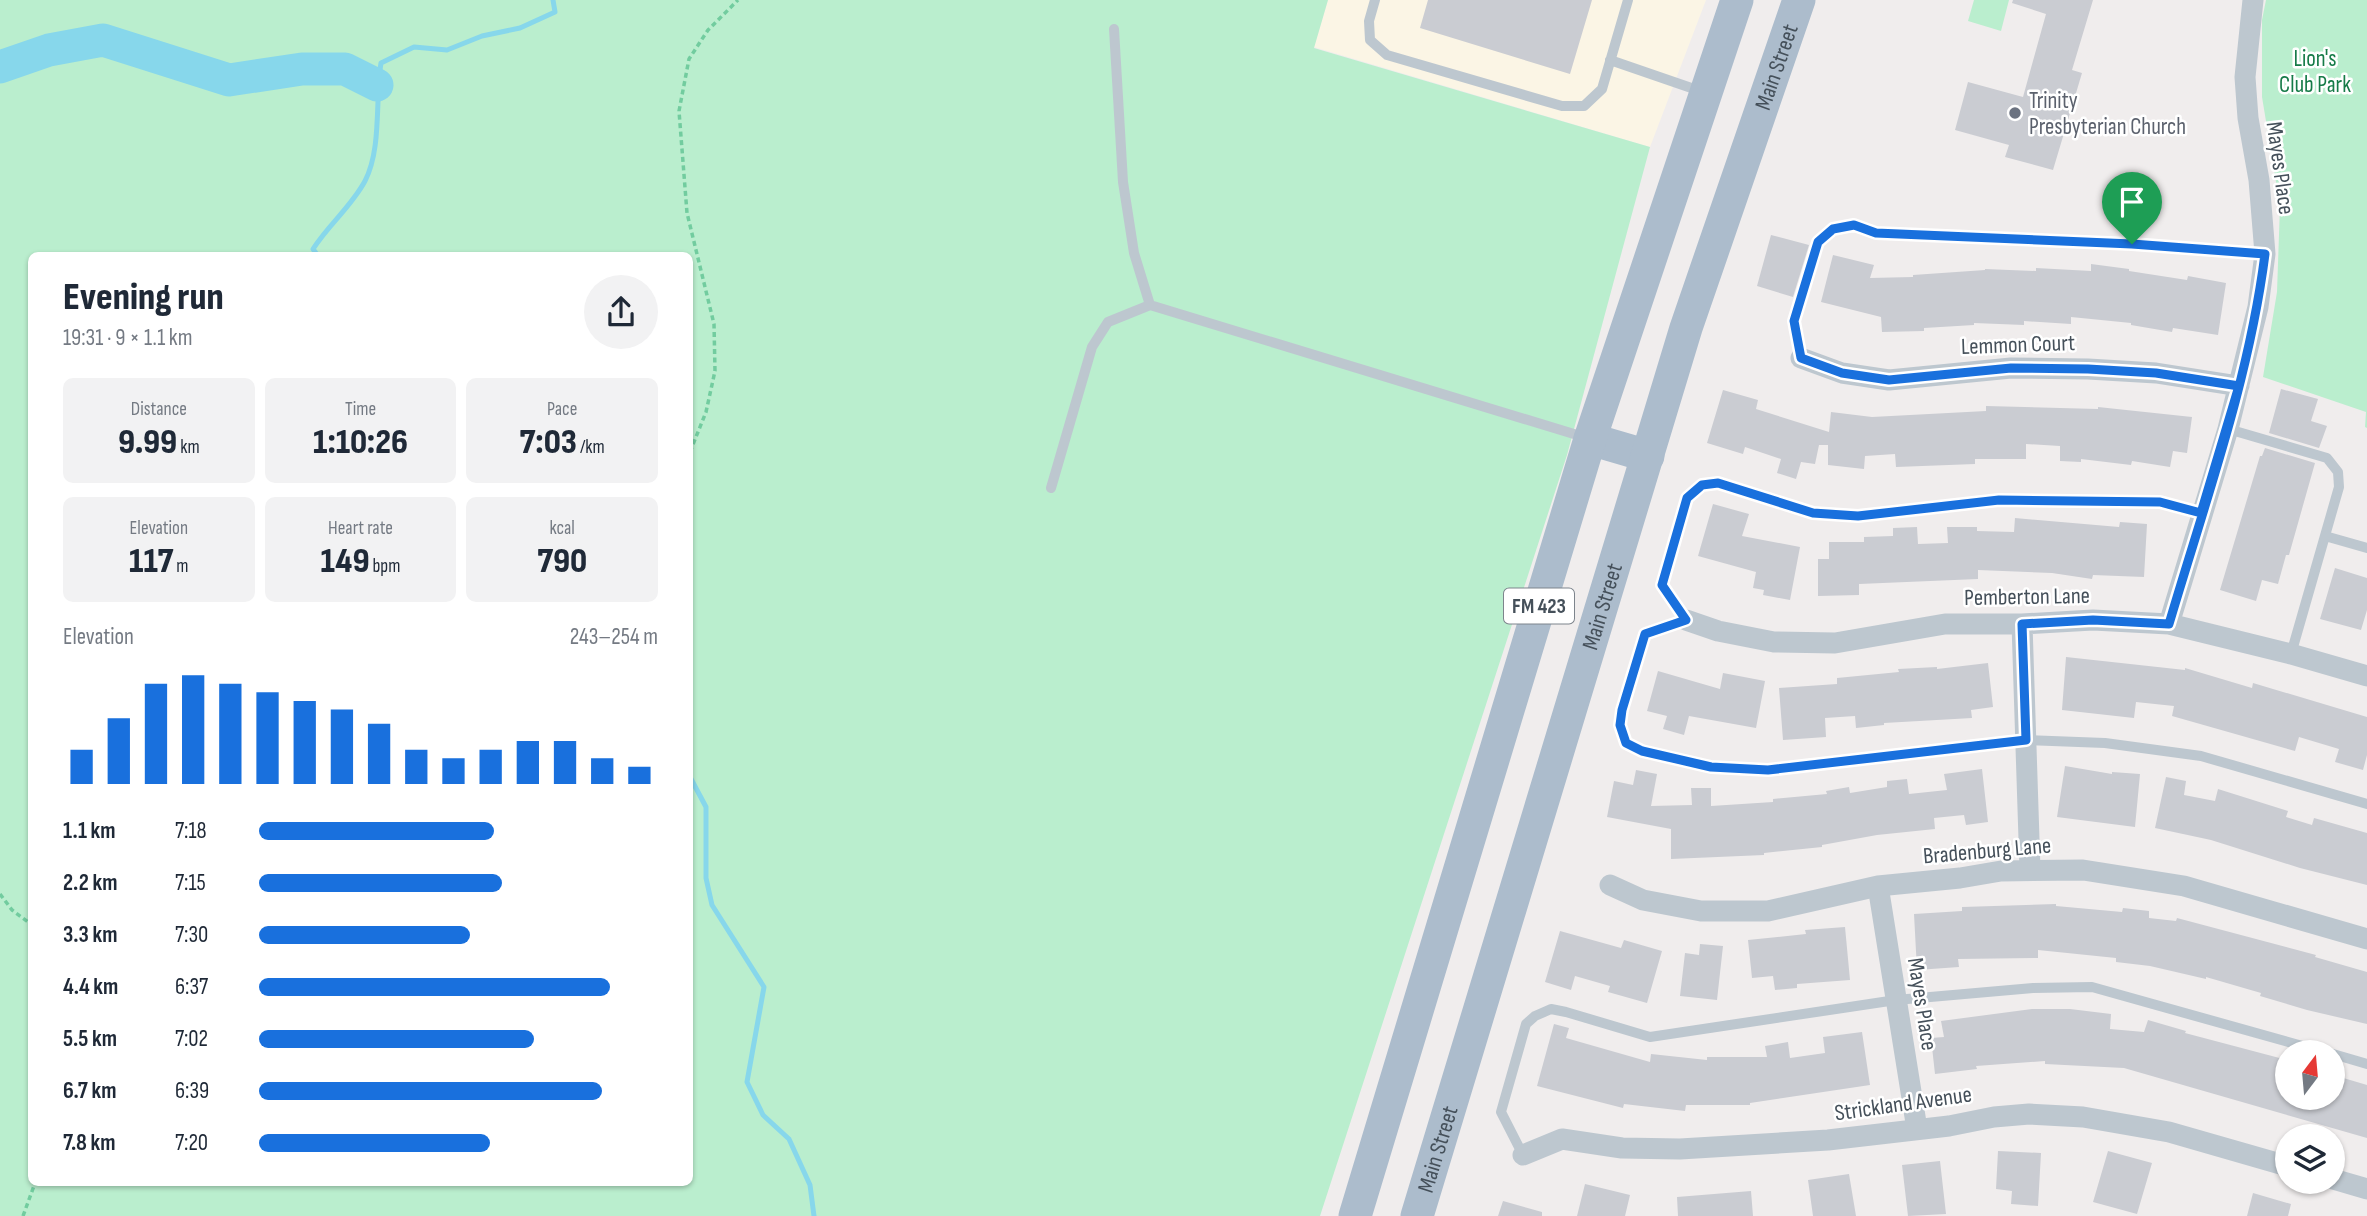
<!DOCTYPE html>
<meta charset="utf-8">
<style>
:root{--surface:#fff;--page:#f2f2f3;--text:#1f2937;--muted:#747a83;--accent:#1970dd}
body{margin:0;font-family:"Sofia Sans Condensed",sans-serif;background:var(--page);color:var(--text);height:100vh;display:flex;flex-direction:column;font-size:26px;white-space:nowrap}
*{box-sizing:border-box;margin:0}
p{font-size:23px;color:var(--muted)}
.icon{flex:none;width:38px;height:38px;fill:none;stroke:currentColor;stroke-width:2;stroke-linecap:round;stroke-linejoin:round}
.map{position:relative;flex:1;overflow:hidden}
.panel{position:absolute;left:28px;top:252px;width:665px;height:934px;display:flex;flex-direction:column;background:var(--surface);border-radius:10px;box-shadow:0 2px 5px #0004}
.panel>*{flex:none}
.needle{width:46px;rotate:16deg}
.controls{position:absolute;left:2275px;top:1040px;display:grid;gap:14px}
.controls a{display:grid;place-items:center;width:70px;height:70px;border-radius:50%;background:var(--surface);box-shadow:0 2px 5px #0004;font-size:35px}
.pin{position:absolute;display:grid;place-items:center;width:60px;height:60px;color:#fff;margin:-72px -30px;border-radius:50% 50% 50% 0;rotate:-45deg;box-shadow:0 0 7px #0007}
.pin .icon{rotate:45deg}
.round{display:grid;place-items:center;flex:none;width:74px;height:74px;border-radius:37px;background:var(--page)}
.head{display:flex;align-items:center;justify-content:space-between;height:119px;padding:0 35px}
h1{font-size:38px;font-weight:800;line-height:52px}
.stats{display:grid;grid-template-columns:repeat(3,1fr);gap:10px;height:119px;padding:7px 35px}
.stats div{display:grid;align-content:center;border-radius:10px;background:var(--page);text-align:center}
.stats b{font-size:35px;font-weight:800}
.stats small{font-size:19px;font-weight:400}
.stats p{font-size:19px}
.chart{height:196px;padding:14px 35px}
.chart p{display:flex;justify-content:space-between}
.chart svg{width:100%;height:126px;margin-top:7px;stroke:var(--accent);stroke-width:6}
ul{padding:0 35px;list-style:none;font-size:23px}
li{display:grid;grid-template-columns:112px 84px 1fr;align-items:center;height:52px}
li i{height:18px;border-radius:9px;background:var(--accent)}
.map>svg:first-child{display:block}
.commercial{fill:#fbf5e5}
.green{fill:#baeece;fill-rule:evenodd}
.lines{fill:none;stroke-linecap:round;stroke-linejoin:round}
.stream{stroke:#87d7eb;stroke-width:5}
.river{stroke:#87d7eb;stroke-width:33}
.building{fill:#caccd2}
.path{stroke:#72cc9f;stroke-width:3.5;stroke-dasharray:5 3.5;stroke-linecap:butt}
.service{stroke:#bdc7cf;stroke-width:10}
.minor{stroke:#bdc7cf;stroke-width:21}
.primary{stroke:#acbccc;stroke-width:33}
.route-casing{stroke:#fff;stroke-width:14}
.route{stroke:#1970dd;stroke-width:9}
.worship-dot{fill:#6b7280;stroke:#fff;stroke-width:2.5}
.labels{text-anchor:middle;stroke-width:5;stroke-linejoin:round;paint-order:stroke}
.shield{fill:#fff;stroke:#7d848c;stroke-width:2}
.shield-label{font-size:21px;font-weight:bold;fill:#45505a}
.park-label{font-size:23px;fill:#167b48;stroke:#fff}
.street-label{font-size:23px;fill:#45505a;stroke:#fff}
.worship-label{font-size:23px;fill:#5b616d;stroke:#fff;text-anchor:start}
</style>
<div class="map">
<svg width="2367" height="1216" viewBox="0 0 2367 1216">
<rect width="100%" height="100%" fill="#f0eded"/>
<path class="commercial" d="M1328 0H1706L1650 147 1314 47Z"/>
<path class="green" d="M0 0H1328L1314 48 1650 147 1567 455 1320 1216H0ZM32 256H690V1183H32Z
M1974 0H2009L2001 31 1968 21Z
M2266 0H2367V428L2365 427 2366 412 2263 377 2277 292 2280 206 2262 97V20Z"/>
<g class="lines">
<path class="stream" d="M318 256 313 249C329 224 351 207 365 181 382 148 375 99 381 63L414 47 447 50 482 36 520 28 555 12 553 0
M690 777 706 807V878L712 905 764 987 747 1082 763 1115 789 1139 810 1185 814 1216"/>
<path class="river" d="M0 67 49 50 103 40 229 80 302 69H345L377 85"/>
</g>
<path class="building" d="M1428 0H1592L1570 74 1420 28Z
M2013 0H2093L2072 70 2082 73 2053 170 2005 157 2009 145 1955 130 1968 82 2023 97 2046 14 2012 3Z
M1771 235 1809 245 1793 297 1757 286Z
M1833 255 1874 265 1870 278 1913 277V275L1985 270V269L2036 271V268L2091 271V264L2129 269V271L2187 280 2188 276 2226 283 2218 335 2173 328 2172 332 2131 325V323L2071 317V324L2024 321V325L1974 323V325L1924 328V331L1882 332 1881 317 1821 302Z
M2281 389 2318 399 2311 421 2327 426 2319 448 2269 433Z
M1723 390 1758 400 1756 409 1829 432 1831 412 1872 417 1986 411V406L2098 409V407L2192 417 2187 453 2173 451 2170 467 2132 461 2131 465 2081 459V462L2060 461V446L2026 444V459H1975V464L1896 467 1895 454 1865 456 1864 469 1828 465V445H1819L1815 464 1801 462 1796 479 1777 473 1781 459 1745 447 1743 454 1707 443Z
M2265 448 2315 463 2289 555H2286L2278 584 2262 580 2256 601 2220 590 2260 456H2262Z
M1713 504 1749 514 1742 536 1800 547 1790 600 1763 595 1764 590 1753 588 1756 572 1698 556Z
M2015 518 2119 527 2120 522 2147 524 2144 577 2093 575 2092 579 2052 573 1978 570V579L1859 584V595L1818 596V559H1829V542H1864V537L1893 536V528L1917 527 1918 544 1948 543 1947 527H1977V531L2014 532Z
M2335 568 2367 578V610L2361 630 2320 619Z
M2066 657 2185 670V668L2252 688 2253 683 2367 717V755L2363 770 2335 762 2339 749 2299 737 2295 751 2172 716 2174 706 2136 702 2134 718 2062 710Z
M1988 663 1993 707 1971 710 1972 718 1884 723V725L1856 728 1855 716 1825 718 1826 737 1783 740 1779 688 1837 684V678L1899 672 1898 669 1937 667V669Z
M1658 671 1720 689 1723 673 1765 681 1756 728 1689 716 1684 735 1663 729 1667 716 1647 711Z
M2065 766 2112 774V772L2140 774 2135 827 2057 817Z
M1982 769 1988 822 1966 825 1964 815 1934 818 1935 829 1877 835 1822 845V847L1764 853V855L1671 859V829L1607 817 1614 781 1633 785 1636 770 1657 774 1651 806 1692 805 1691 788H1711V806L1773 802V799L1827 794 1826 791 1849 787 1850 793 1887 787V781L1907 779 1909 794 1947 790 1944 774Z
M2166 777 2186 781 2184 795 2215 801 2218 789 2288 811 2286 817 2312 825 2314 818 2367 833V885L2300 868 2211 840 2155 828Z
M2056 904V906L2122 912 2123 908 2149 911V918L2176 921 2177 918 2316 955 2315 957 2367 972V1024L2307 1010 2260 996 2261 993 2206 977V979L2150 966 2116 962V958L2038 950V958L1958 959 1959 967 1917 970 1914 914 1962 911V907Z
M1845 927 1850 980 1797 984V988L1775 990 1773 976 1752 978 1748 940 1806 934 1805 930Z
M1560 931 1621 948 1624 940 1662 951 1647 1003 1608 992 1610 986 1575 976 1571 990 1545 982Z
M1700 944 1723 946 1717 1000 1680 996 1685 953 1699 955Z
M2032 1009H2070L2111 1014 2110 1029 2144 1032 2148 1020 2186 1031 2185 1033 2287 1060V1097H2334L2340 1077 2367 1085V1138L2124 1068 2045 1064V1061L1976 1066 1977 1069 1935 1074 1931 1038 1944 1037 1941 1021Z
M1554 1024 1569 1028 1566 1038 1650 1062 1651 1054 1707 1060V1057H1767L1765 1046 1788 1042 1790 1058 1825 1053 1823 1037 1862 1032 1870 1085 1750 1103V1105H1686L1685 1111 1624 1104 1623 1108 1537 1086Z
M1998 1151 2041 1153 2038 1206 2011 1204 2012 1191 1996 1189Z
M2108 1151 2152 1163 2137 1214 2093 1202Z
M1940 1161 1946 1214 1908 1216 1902 1165Z
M1849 1174 1856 1216H1813L1808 1180Z
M1585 1184 1630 1195 1625 1216H1577Z
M1751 1191 1753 1216H1678L1677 1197Z
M2253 1193 2291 1204 2288 1216H2247Z
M1503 1201 1542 1212V1216H1498Z"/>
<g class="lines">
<path class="path" d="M690 452 706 412 715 371 714 324 687 213 679 111 689 59 708 30 738 0
M0 894 12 910 32 925
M23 1216 35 1183"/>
<path class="service" d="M1375 0 1369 21 1370 40 1387 55 1562 106H1584L1602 89 1628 0
M1114 29 1123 182 1134 253 1150 305 1587 438
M1610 60 1703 92
M1801 358 1794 321 1818 242 1833 229 1854 225 1876 233 2132 244 2265 254
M2228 429 2327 458 2338 472 2339 487 2291 654
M1051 488 1092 347 1108 322 1150 305
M2201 513 2159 502 1999 500 1859 516 1813 513 1718 483 1702 485 1687 498 1662 585 1686 620 1645 634 1622 710 1620 725 1626 743 1642 751 1711 767 1768 770 2026 740 2105 743 2201 756 2367 804
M2325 536 2367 548
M2333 1054 2367 1064
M1523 1155 1501 1112 1526 1024 1535 1016 1551 1009 1566 1012 1650 1037 1896 1000 2033 988 2092 987 2324 1052"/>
<path class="minor" d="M1801 358 1842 373 1889 380 2011 368 2088 369 2156 373 2239 386
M1686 620 1718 631 1774 642 1835 643 1945 624H2022L2093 620 2169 624 2291 654 2367 676
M2022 624 2030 870
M2169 624 2228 429 2258 307 2265 254 2259 180 2248 118 2245 77 2253 0
M1610 885 1643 900 1701 911H1768L1878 886 1960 878 2001 871 2083 870 2184 886 2367 939
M1878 886 1917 1129
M1523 1155 1562 1139 1622 1148 1680 1149 1828 1140 1949 1126 1994 1117 2029 1114 2083 1117 2169 1132 2287 1166
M2333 1179 2367 1189"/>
<g class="primary">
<path d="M1590 439 1648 456"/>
<path d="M1355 1216 1590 439 1737 0"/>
<path id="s1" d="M1417 1216 1686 328 1799 0"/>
</g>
</g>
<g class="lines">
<defs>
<path id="route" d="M2132 244 2265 254C2249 380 2205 502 2169 624L2093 620 2022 624 2026 740 1768 770 1711 767 1642 751 1626 743 1620 725 1622 710 1645 634 1686 620 1662 585 1687 498 1702 485 1718 483 1813 513 1858 516 1999 500 2160 502 2201 513 2239 386 2156 373 2088 369 2011 368 1889 380 1842 373 1801 358 1794 321 1818 242 1833 229 1854 225 1876 233 2132 244"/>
</defs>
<use href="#route" class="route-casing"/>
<use href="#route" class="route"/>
</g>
<circle class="worship-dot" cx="2015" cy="113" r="7"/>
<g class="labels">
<rect class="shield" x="1504" y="588.5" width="70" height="35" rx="5"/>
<g class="shield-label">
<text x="1539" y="613">FM 423</text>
</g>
<g class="park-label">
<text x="2315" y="66">Lion's<tspan x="2315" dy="26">Club Park</tspan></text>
</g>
<g class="street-label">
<text dy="8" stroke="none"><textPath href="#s1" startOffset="1204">Main Street</textPath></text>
<text transform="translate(2281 168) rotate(82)" y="8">Mayes Place</text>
<text transform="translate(2018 344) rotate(-2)" y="8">Lemmon Court</text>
<text transform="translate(2027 596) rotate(-1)" y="8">Pemberton Lane</text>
<text dy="8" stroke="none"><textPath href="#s1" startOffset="637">Main Street</textPath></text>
<text transform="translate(1987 850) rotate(-5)" y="8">Bradenburg Lane</text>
<text transform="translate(1923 1004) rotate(81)" y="8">Mayes Place</text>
<text transform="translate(1903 1103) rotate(-8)" y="8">Strickland Avenue</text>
<text dy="8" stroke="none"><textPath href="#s1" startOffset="70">Main Street</textPath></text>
</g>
<g class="worship-label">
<text x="2029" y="108">Trinity<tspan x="2029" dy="26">Presbyterian Church</tspan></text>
</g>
</g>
</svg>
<div class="controls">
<a><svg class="needle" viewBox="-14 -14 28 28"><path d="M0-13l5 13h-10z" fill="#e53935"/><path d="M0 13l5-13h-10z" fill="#747a83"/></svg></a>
<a><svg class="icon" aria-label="layers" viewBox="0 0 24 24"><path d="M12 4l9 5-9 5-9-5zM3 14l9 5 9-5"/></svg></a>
</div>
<div class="pin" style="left:2132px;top:244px;background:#1e9e55"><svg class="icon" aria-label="arrive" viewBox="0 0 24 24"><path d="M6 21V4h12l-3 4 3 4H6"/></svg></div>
<section class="panel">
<div class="head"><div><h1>Evening run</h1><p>19:31 · 9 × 1.1 km</p></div><a class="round"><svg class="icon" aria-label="share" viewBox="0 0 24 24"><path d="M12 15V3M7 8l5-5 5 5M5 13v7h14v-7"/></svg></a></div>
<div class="stats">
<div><p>Distance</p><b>9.99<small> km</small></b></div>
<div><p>Time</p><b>1:10:26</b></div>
<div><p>Pace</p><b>7:03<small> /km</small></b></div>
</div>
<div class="stats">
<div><p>Elevation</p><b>117<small> m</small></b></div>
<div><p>Heart rate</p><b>149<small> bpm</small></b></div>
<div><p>kcal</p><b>790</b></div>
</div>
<div class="chart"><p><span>Elevation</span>243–254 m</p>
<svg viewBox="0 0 160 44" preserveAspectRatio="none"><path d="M5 44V32M15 44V21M25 44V9M35 44V6M45 44V9M55 44V12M65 44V15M75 44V18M85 44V23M95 44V32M105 44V35M115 44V32M125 44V29M135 44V29M145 44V35M155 44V38"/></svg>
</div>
<ul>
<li><b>1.1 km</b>7:18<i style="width:59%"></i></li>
<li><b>2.2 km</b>7:15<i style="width:61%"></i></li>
<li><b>3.3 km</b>7:30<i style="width:53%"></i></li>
<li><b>4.4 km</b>6:37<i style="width:88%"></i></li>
<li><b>5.5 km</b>7:02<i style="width:69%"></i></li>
<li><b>6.7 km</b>6:39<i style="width:86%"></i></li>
<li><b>7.8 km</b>7:20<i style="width:58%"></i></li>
</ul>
</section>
</div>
